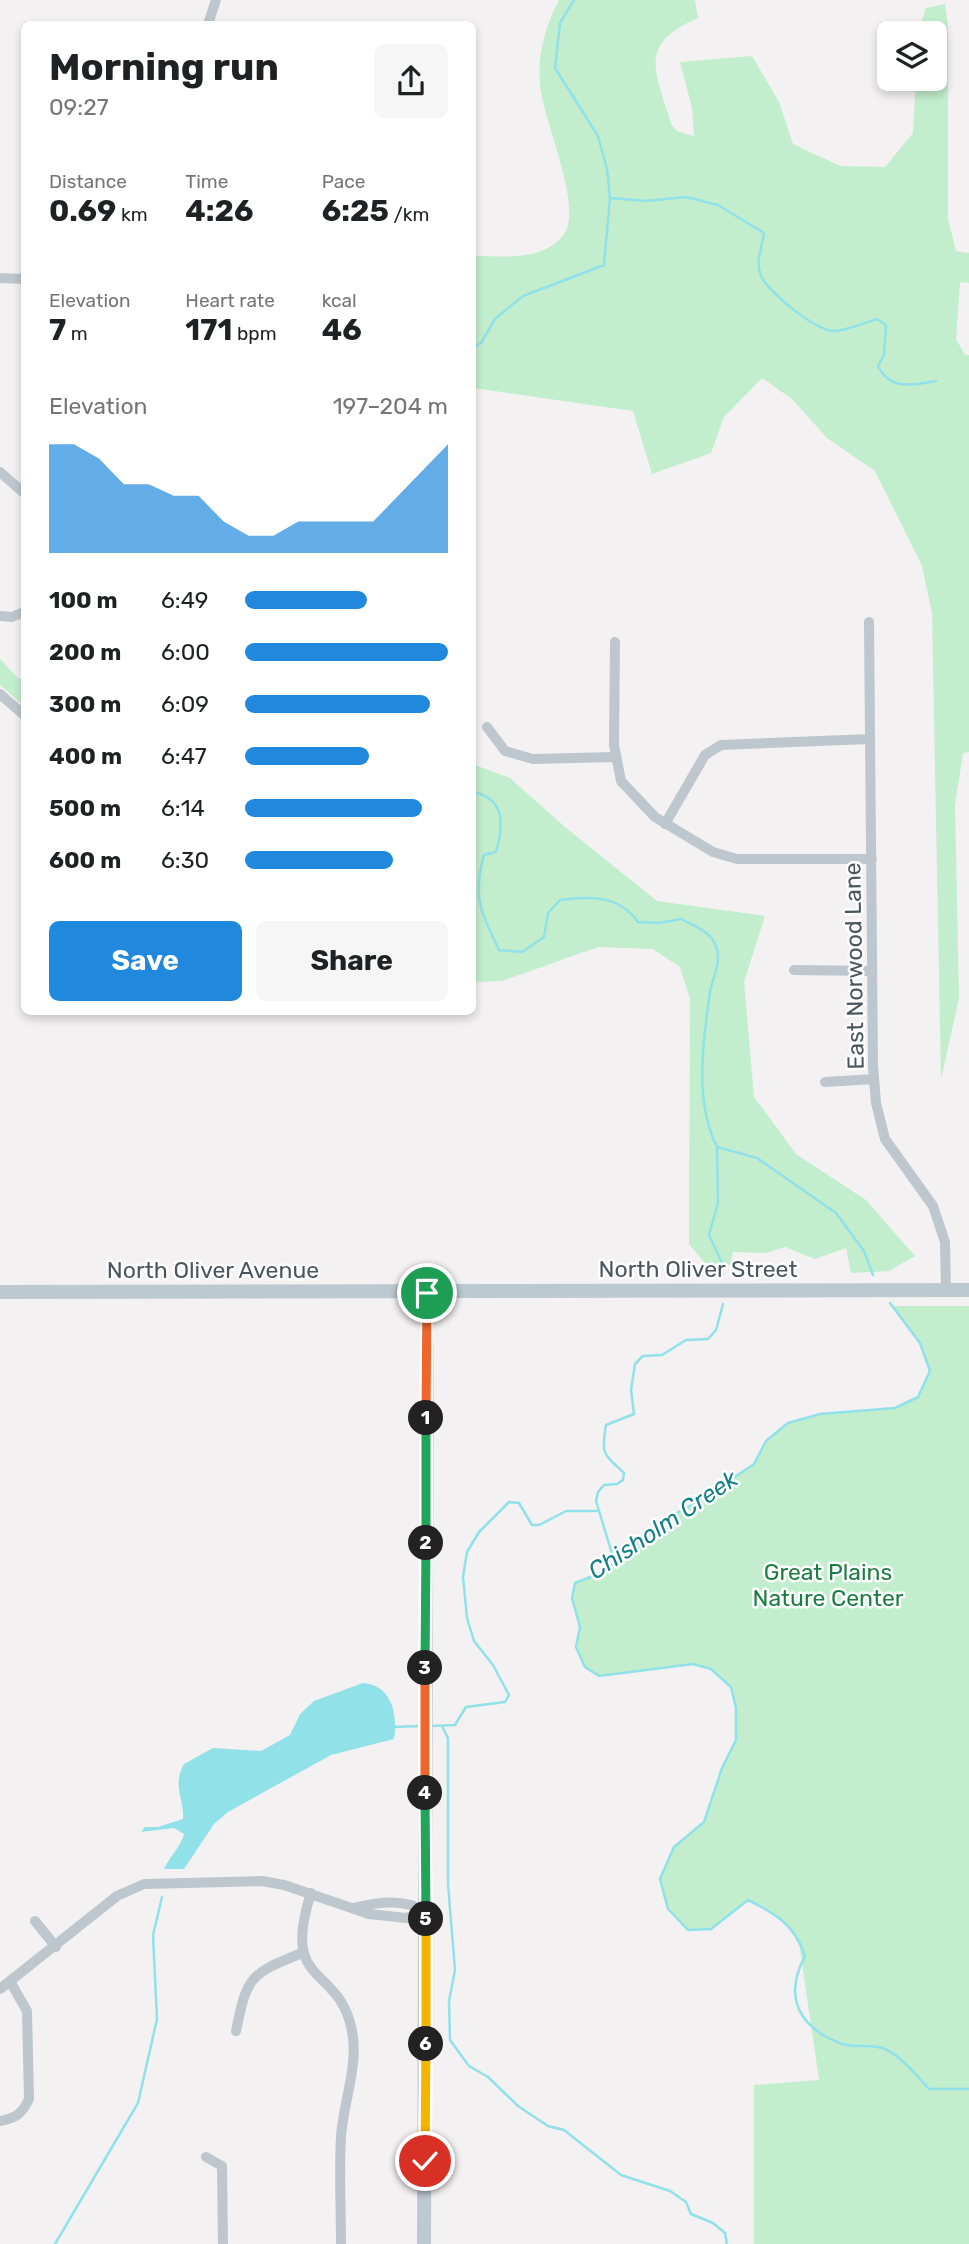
<!DOCTYPE html>
<meta charset="utf-8">
<style>
:root{--surface:#fff;--page:#f6f6f6;--text:#202124;--muted:#757577;--accent:#2189dd}
body{margin:0;font-family:Rubik,sans-serif;background:var(--page);color:var(--text);height:100vh;display:flex;flex-direction:column;font-size:26px;white-space:nowrap}
*{box-sizing:border-box;margin:0}
p{font-size:23px;color:var(--muted)}
.icon{flex:none;width:38px;height:38px;fill:none;stroke:currentColor;stroke-width:2;stroke-linecap:round;stroke-linejoin:round}
.map{position:relative;flex:1;overflow:hidden}
.side{position:absolute;left:21px;top:21px;width:455px;height:994px;display:flex;flex-direction:column;background:var(--surface);border-radius:10px;box-shadow:0 4px 10px #0003}
.side>*{flex:none}
.controls{position:absolute;left:877px;top:21px;display:grid;gap:14px}
.controls a{display:grid;place-items:center;width:70px;height:70px;border-radius:10px;background:var(--surface);box-shadow:0 4px 10px #0003;font-size:35px}
.pin{position:absolute;display:grid;place-items:center;width:60px;height:60px;color:#fff;margin:-30px;border:4px solid #fff;border-radius:50%;box-shadow:0 2px 7px #0007}
.km{position:absolute;width:35px;height:35px;margin:-18px;border-radius:50%;background:#222;color:#fff;font-size:19px;line-height:35px;text-align:center}
.round{display:grid;place-items:center;flex:none;width:74px;height:74px;border-radius:10px;background:var(--page)}
.overview{display:flex;align-items:center;justify-content:space-between;height:119px;padding:0 28px}
h1{font-size:38px;font-weight:700;line-height:52px}
.figures{display:grid;grid-template-columns:repeat(3,1fr);gap:10px;height:119px;padding:7px 28px}
.figures div{display:grid;align-content:center}
.figures b{font-size:30px;font-weight:700}
.figures small{font-size:19px;font-weight:400}
.figures p{font-size:19px}
.chart{height:196px;padding:14px 28px}
.chart p{display:flex;justify-content:space-between}
.chart svg{width:100%;height:126px;margin-top:7px;fill:var(--accent);opacity:.7}
.action{display:flex;gap:14px;margin-top:auto;padding:14px 28px}
.action a{flex:1;height:80px;border-radius:10px;background:var(--accent);color:#fff;font-size:28px;font-weight:700;line-height:80px;text-align:center}
.action a+a{background:var(--page);color:var(--text)}
ul{padding:0 28px;list-style:none;font-size:23px}
li{display:grid;grid-template-columns:112px 84px 1fr;align-items:center;height:52px}
li i{height:18px;border-radius:9px;background:var(--accent)}
.map>svg:first-child{display:block}
.green{fill:#c2eece}
.water{fill:#91e1e9}
.lines{fill:none;stroke-linecap:round;stroke-linejoin:round}
.stream{stroke:#91e1e9;stroke-width:2.5}
.street{stroke:#bdc7cd;stroke-width:10}
.secondary{stroke:#bdc9d1;stroke-width:14}
.split-1-casing{stroke:#fff;stroke-width:14}
.split-2-casing{stroke:#fff;stroke-width:14}
.split-3-casing{stroke:#fff;stroke-width:14}
.split-4-casing{stroke:#fff;stroke-width:14}
.split-5-casing{stroke:#fff;stroke-width:14}
.split-6-casing{stroke:#fff;stroke-width:14}
.split-7-casing{stroke:#fff;stroke-width:14}
.split-1{stroke:#f0652b;stroke-width:9}
.split-2{stroke:#22a559;stroke-width:9}
.split-3{stroke:#22a559;stroke-width:9}
.split-4{stroke:#f0652b;stroke-width:9}
.split-5{stroke:#22a559;stroke-width:9}
.split-6{stroke:#f5b400;stroke-width:9}
.split-7{stroke:#f5b400;stroke-width:9}
.labels{text-anchor:middle;stroke-width:5;stroke-linejoin:round;paint-order:stroke}
.street-label{font-size:23px;fill:#49565e;stroke:#fff}
.park-label{font-size:23px;fill:#1b7d41;stroke:#fff}
.water-label{font-size:24px;font-style:italic;fill:#127f89;stroke:#fff}
</style>
<div class="map">
<svg width="969" height="2244" viewBox="0 0 969 2244">
<rect width="100%" height="100%" fill="#f3f1f1"/>
<path class="green" d="M559 0H695L698 18C636 45 656 71 671 124L677 131 694 136 692 108 680 62 752 56 779 102 793 144 840 166 885 167 913 133 916 79H934V33H918L926 8 945 4 948 26V219L956 251 969 253V283L960 282 956 339 965 355H969V752L963 753 955 805 959 998 941 1079 932 613 922 566 875 471 827 438 792 399 762 378 724 417 711 453 652 474 633 411 473 388V256C502 256 544 262 564 234 584 206 542 120 540 83 537 56 546 24 559 0Z
M0 659 18 678 24 680V706L0 685Z
M472 764 510 778 565 827 657 901 765 916 744 982 754 1097 796 1154 866 1200 915 1256 889 1271 851 1273 846 1248 815 1259 785 1247 766 1253 733 1252 730 1265 705 1263 689 1244 690 999 680 967 653 949 598 947 502 981 473 982Z
M892 1306H969V2244H754V2085L819 2080 798 1936 770 1910 748 1900 711 1929 688 1930 668 1909 660 1879 674 1847 704 1822 722 1768 736 1740V1708L731 1687 711 1669 693 1664 599 1676 585 1667 576 1647 580 1627 572 1598 575 1583 603 1572 660 1522 699 1501 754 1464 766 1441 788 1423 820 1414 895 1408 918 1397 929 1371 920 1343Z"/>
<path class="water" d="M363 1683C392 1685 398 1715 394 1739L331 1755 228 1812 214 1824 184 1869H164C170 1856 180 1848 184 1834L174 1828 141 1832 145 1827H158L183 1819C184 1797 172 1786 184 1764L213 1748 261 1751 290 1735 300 1714 314 1701Z"/>
<g class="lines">
<path class="stream" d="M610 198 646 201 686 197 718 205 764 233C762 248 755 262 761 276 768 292 817 332 835 331 848 330 864 323 877 319L886 325 884 355 878 366C890 391 913 385 936 381
M472 348 481 343 495 319 523 296 604 265 610 198 607 169 598 136 555 68 560 23 574 0
M472 792C507 798 503 827 496 852L484 855C472 898 481 912 499 950L522 952 544 937 548 913 560 900C590 896 619 895 638 922L659 923 681 919C693 925 709 931 715 944 723 960 713 976 710 992 703 1040 694 1102 717 1147L757 1158 836 1213 864 1251 873 1275
M717 1147 718 1203 709 1235 722 1263 723 1275
M890 1303 920 1343 930 1371 918 1397 895 1408 820 1414 788 1423 766 1441 754 1464 699 1501 660 1522 603 1572 575 1583 572 1598 580 1627 576 1647 585 1667 599 1676 693 1664 711 1669 731 1687 736 1708V1740L722 1768 704 1822 674 1847 660 1879 668 1909 688 1930 711 1929 748 1900C775 1913 795 1925 805 1956 783 1997 799 2028 842 2044 855 2048 872 2044 885 2049 901 2056 917 2076 929 2089H969
M614 1560 596 1501 598 1492 604 1485 617 1484 623 1480 624 1473C603 1453 601 1455 606 1425L634 1414 631 1390 635 1364 643 1356 662 1355 686 1340 708 1339 716 1330 723 1304
M431 1726 455 1725 466 1707 505 1702 509 1695 493 1665 474 1641 467 1618 463 1577 467 1552 479 1532 509 1502 519 1503 532 1525H539L566 1511H597
M442 1726 448 1738V1884L455 1970 449 2001 450 2040 469 2066 488 2077 518 2106 548 2126 564 2130 621 2175 670 2191 686 2202 691 2214 713 2223 725 2233 727 2244
M393 1727 421 1726
M55 2244 138 2103 157 2019 153 1935 162 1897"/>
<path class="street" d="M208 24 216 0
M0 278 24 279
M0 472 24 493
M0 616 12 617 24 612
M869 622 873 1066 876 1103 885 1139 933 1206 945 1242 946 1290
M615 642 614 745 621 781 655 817 713 852 737 859H872
M0 694 24 715
M487 727 505 751 533 759 616 757
M665 824 705 755 721 745 870 739
M794 970 872 971
M825 1082 874 1079
M311 1893C280 1989 339 1963 352 2031 359 2065 343 2103 341 2137 339 2172 341 2209 341 2244
M353 1908C378 1902 405 1898 426 1912
M35 1921 56 1947
M0 1989 117 1896 144 1884 262 1881 284 1885 369 1914 406 1918 426 1912
M236 2031C247 1976 250 1974 302 1953
M0 2121C16 2118 22 2114 29 2099L27 2011 11 1983
M206 2157 222 2166 223 2244"/>
<path class="secondary" d="M0 1292 969 1290
M424 2244 427 1293"/>
</g>
<g class="lines">
<defs>
<path id="split-1" d="M426 1418 427 1293"/>
<path id="split-2" d="M426 1543V1418"/>
<path id="split-3" d="M425 1668 426 1543"/>
<path id="split-4" d="M425 1668V1793"/>
<path id="split-5" d="M425 1793 426 1919"/>
<path id="split-6" d="M426 2044V1919"/>
<path id="split-7" d="M425 2161 426 2044"/>
</defs>
<use href="#split-1" class="split-1-casing"/>
<use href="#split-2" class="split-2-casing"/>
<use href="#split-3" class="split-3-casing"/>
<use href="#split-4" class="split-4-casing"/>
<use href="#split-5" class="split-5-casing"/>
<use href="#split-6" class="split-6-casing"/>
<use href="#split-7" class="split-7-casing"/>
<use href="#split-1" class="split-1"/>
<use href="#split-2" class="split-2"/>
<use href="#split-3" class="split-3"/>
<use href="#split-4" class="split-4"/>
<use href="#split-5" class="split-5"/>
<use href="#split-6" class="split-6"/>
<use href="#split-7" class="split-7"/>
</g>
<g class="labels">
<g class="street-label">
<text transform="translate(854 966) rotate(-91)" y="8">East Norwood Lane</text>
<text x="698" y="1277">North Oliver Street</text>
<text x="213" y="1278">North Oliver Avenue</text>
</g>
<g class="park-label">
<text x="828" y="1580">Great Plains<tspan x="828" dy="26">Nature Center</tspan></text>
</g>
<g class="water-label">
<text transform="translate(663 1525) rotate(-34)" y="8">Chisholm Creek</text>
</g>
</g>
</svg>
<div class="controls">
<a><svg class="icon" aria-label="layers" viewBox="0 0 24 24"><path d="M12 4l9 5-9 5-9-5zM3 14l9 5 9-5"/></svg></a>
</div>
<div class="pin" style="left:427px;top:1293px;background:#1e9e55"><svg class="icon" aria-label="arrive" viewBox="0 0 24 24"><path d="M6 21V4h12l-3 4 3 4H6"/></svg></div>
<div class="pin" style="left:425px;top:2161px;background:#d93025"><svg class="icon" aria-label="check" viewBox="0 0 24 24"><path d="M5 12l5 5 9-10"/></svg></div>
<b class="km" style="left:426px;top:1418px">1</b>
<b class="km" style="left:426px;top:1543px">2</b>
<b class="km" style="left:425px;top:1668px">3</b>
<b class="km" style="left:425px;top:1793px">4</b>
<b class="km" style="left:426px;top:1919px">5</b>
<b class="km" style="left:426px;top:2044px">6</b>
<section class="side">
<div class="overview"><div><h1>Morning run</h1><p>09:27</p></div><a class="round"><svg class="icon" aria-label="share" viewBox="0 0 24 24"><path d="M12 15V3M7 8l5-5 5 5M5 13v7h14v-7"/></svg></a></div>
<div class="figures">
<div><p>Distance</p><b>0.69<small> km</small></b></div>
<div><p>Time</p><b>4:26</b></div>
<div><p>Pace</p><b>6:25<small> /km</small></b></div>
</div>
<div class="figures">
<div><p>Elevation</p><b>7<small> m</small></b></div>
<div><p>Heart rate</p><b>171<small> bpm</small></b></div>
<div><p>kcal</p><b>46</b></div>
</div>
<div class="chart"><p><span>Elevation</span>197–204 m</p>
<svg viewBox="0 0 160 44" preserveAspectRatio="none"><path d="M0 44V6L10 6L20 11L30 20L40 20L50 24L60 24L70 33L80 38L90 38L100 33L110 33L120 33L130 33L140 24L150 15L160 6V44z"/></svg>
</div>
<ul>
<li><b>100 m</b>6:49<i style="width:60%"></i></li>
<li><b>200 m</b>6:00<i style="width:100%"></i></li>
<li><b>300 m</b>6:09<i style="width:91%"></i></li>
<li><b>400 m</b>6:47<i style="width:61%"></i></li>
<li><b>500 m</b>6:14<i style="width:87%"></i></li>
<li><b>600 m</b>6:30<i style="width:73%"></i></li>
</ul>
<div class="action"><a>Save</a><a>Share</a></div>
</section>
</div>
